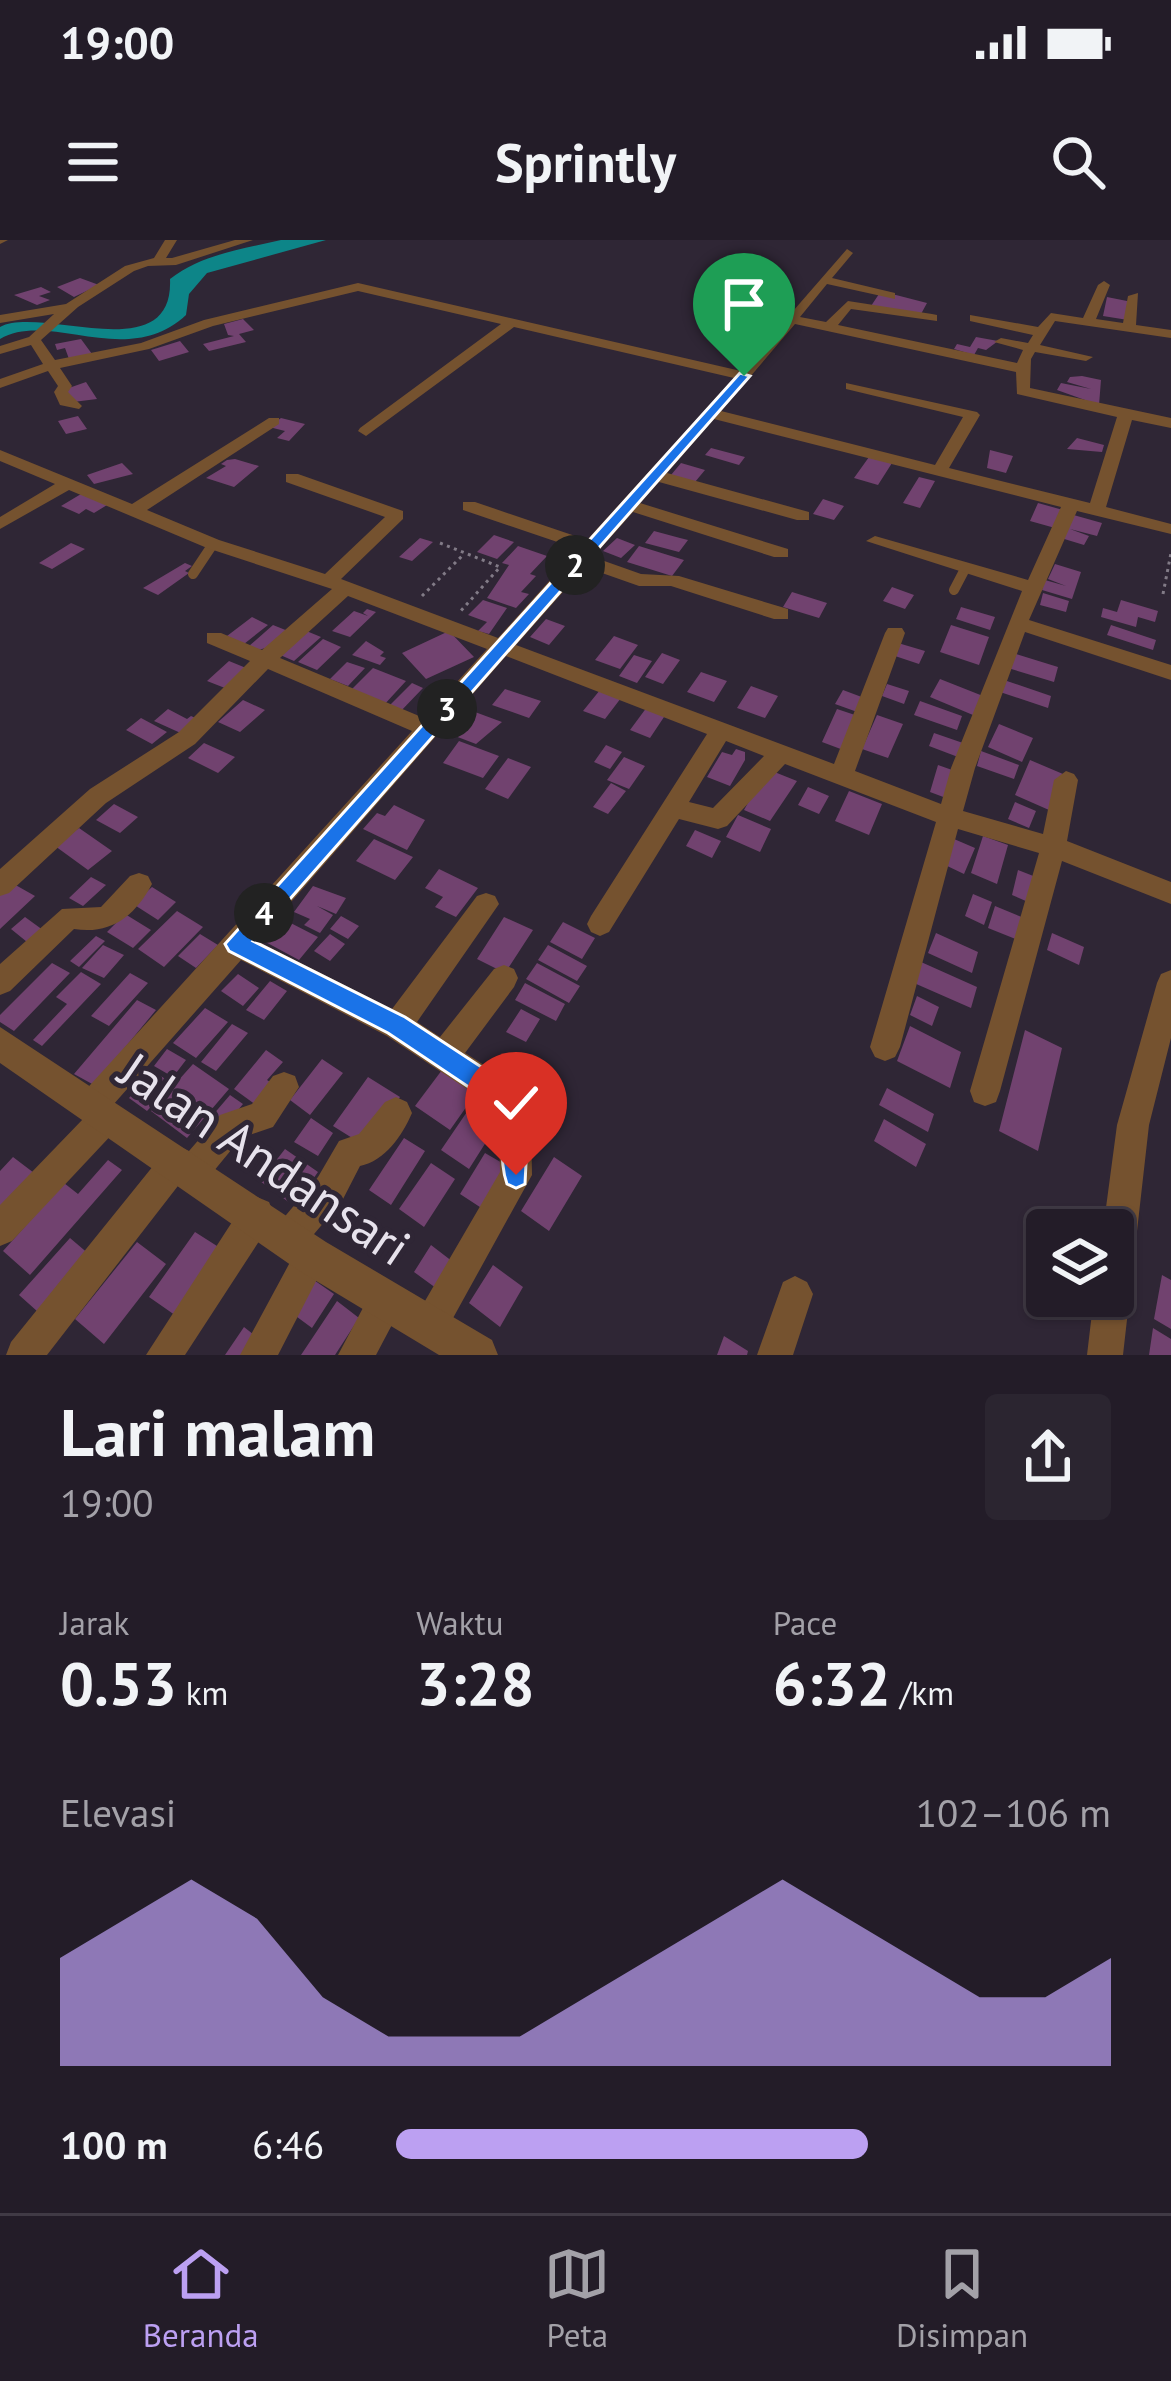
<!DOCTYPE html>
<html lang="id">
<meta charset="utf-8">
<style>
:root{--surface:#231c28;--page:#2b2530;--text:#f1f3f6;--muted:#a3a1a8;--line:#403a45;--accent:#bca0f2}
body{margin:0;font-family:"PT Sans",sans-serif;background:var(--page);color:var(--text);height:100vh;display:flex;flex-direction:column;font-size:45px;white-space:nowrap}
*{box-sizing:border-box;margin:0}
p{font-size:39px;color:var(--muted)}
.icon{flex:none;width:66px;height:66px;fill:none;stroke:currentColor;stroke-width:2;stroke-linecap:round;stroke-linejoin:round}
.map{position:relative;height:1115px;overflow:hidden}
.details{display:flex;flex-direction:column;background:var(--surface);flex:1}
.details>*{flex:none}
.tools{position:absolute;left:1026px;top:969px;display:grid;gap:24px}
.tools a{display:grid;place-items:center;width:108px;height:108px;border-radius:12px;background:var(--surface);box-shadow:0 3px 9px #0004,0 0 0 3px var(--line);font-size:60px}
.pin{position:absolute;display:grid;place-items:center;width:102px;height:102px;color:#fff;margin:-123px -51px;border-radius:50% 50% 50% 0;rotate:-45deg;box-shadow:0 0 12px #0007}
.pin .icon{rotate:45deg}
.km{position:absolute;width:60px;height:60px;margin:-30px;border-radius:50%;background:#222;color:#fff;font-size:33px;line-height:60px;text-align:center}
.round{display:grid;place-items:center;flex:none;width:126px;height:126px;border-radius:12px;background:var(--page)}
.overview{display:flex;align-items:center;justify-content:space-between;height:204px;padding:0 60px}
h1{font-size:66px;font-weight:600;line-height:90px}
.figures{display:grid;grid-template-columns:repeat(3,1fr);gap:18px;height:204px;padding:12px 60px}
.figures div{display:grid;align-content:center}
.figures b{font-size:60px;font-weight:600}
.figures small{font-size:33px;font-weight:400}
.figures p{font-size:33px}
.chart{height:336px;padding:24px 60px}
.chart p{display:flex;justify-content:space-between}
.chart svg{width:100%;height:216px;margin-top:12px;fill:var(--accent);opacity:.7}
ul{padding:0 60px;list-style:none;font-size:39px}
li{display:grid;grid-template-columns:192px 144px 1fr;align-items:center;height:90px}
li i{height:30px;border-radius:15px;background:var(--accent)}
.status{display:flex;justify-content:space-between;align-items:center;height:84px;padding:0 60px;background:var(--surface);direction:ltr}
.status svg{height:33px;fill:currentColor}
header{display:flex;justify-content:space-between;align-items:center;height:156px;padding:0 60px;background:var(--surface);font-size:54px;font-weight:600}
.tabs{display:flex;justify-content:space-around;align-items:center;height:168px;border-top:3px solid var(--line);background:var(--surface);font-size:33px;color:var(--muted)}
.tabs a{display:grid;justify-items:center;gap:6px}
.tabs .active{color:var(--accent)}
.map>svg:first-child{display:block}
.water{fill:#0d8588}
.building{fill:#71426f}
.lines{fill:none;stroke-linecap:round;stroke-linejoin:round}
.path{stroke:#827b87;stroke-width:3;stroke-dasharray:3 4.5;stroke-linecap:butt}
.service{stroke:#75522f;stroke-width:10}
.minor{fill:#75522f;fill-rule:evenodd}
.tertiary{fill:#75522f;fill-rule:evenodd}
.route{fill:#1a73e8;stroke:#fff;stroke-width:3}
.labels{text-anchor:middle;stroke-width:10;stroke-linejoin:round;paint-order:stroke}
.near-street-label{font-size:51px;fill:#e7e2ec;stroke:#2f2635}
</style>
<div class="status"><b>19:00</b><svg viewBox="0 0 49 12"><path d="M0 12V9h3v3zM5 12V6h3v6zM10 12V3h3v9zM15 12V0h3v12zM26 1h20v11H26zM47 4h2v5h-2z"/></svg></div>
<header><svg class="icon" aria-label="menu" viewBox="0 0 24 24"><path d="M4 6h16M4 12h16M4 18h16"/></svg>Sprintly<svg class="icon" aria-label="search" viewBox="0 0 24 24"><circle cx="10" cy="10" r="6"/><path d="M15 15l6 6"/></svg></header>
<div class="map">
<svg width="1171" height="1115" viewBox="0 0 1171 1115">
<rect width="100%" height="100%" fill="#2f2635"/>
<path class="water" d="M281 0H326L207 33 189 54 186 75C127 130 50 70 0 99V87C41 65 174 130 170 39 202 14 243 9 281 0Z"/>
<path class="building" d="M80 38 99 45 74 57 57 47Z
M41 47 51 52 39 56 50 60 37 65 14 55Z
M879 54 896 55 927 63 921 74 871 66Z
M706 57 776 73 769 80 699 64Z
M1107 57 1132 62 1128 80 1103 76Z
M243 79 254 90 239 94 246 102 209 111 203 104 234 96 228 95 224 84Z
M976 97 998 101 986 110 978 108 974 115 954 109 957 104 970 107Z
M81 99 92 114 69 119 65 108 57 110 55 104Z
M180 101 189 112 159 121 151 110Z
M1082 136 1101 140 1099 165 1057 150 1061 143 1091 149 1067 142 1070 137Z
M86 142 97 159 73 162 66 149Z
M78 176 87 189 66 194 58 181Z
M281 178 305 184 289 201 277 198 285 191 269 187Z
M1077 198 1104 205 1102 212 1067 209Z
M711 208 745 217 739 225 705 215Z
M990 210 1013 216 1006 233 987 228Z
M869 217 892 223 878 245 854 238Z
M235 219 259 226 234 247 206 238 226 226 221 224 227 220Z
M122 223 133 234 94 244 87 235Z
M681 223 705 230 695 242 671 235Z
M919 237 935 241 920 268 903 263Z
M86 251 112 262 94 273 86 269 79 274 61 266Z
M823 259 844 266 834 280 813 274Z
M1038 263 1063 270 1055 288 1030 281Z
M1070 274 1102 283 1097 296 1070 289 1089 296 1084 305 1061 298Z
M654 291 680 298 688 300 679 312 645 303Z
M494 295 514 302 497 319 477 312Z
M420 298 433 302 412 321 399 317Z
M617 298 635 305 621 318 603 311Z
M71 303 85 309 52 329 39 323Z
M518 306 547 316 530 334 536 336 521 352 529 354 516 368 487 358 509 325 502 323Z
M639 306 684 320 672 336 627 322Z
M185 323 192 326 185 331 189 333 158 355 143 348Z
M1055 324 1081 332 1072 359 1042 350 1045 340 1066 346 1048 339Z
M892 347 914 355 905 369 883 361Z
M792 352 827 363 819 378 783 367Z
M1043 353 1069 361 1066 372 1040 365Z
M483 360 507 368 489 394 478 391 487 382 468 375Z
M1121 360 1158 371 1155 382 1138 377 1136 387 1101 377 1103 368 1117 372Z
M961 367 995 377 990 390 956 379Z
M367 369 376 372 350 397 332 391 354 371 368 376 363 373Z
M252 377 268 385 244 404 227 396Z
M546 379 565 386 549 405 530 397Z
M273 385 288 391 271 406 259 410 249 406Z
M951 385 989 397 979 425 940 412Z
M1111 385 1156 400 1153 410 1107 395Z
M304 390 321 397 294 421 278 414Z
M449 391 474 417 426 439 402 413Z
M614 396 638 405 620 429 595 420Z
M323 399 341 407 317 430 298 422Z
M366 401 384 412 380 416 386 418 380 425 352 415Z
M898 403 925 411 919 424 892 415Z
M662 413 680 420 663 444 645 437Z
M1013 413 1058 427 1054 442 1008 428Z
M634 415 652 421 637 443 619 436Z
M229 421 251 430 230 450 207 441Z
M347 422 365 428 348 446 330 439Z
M373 428 406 441 383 466 349 452Z
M701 432 727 441 714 462 687 452Z
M940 439 983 456 973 475 930 457Z
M1001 439 1051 456 1048 468 997 451Z
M412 443 423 448 399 473 387 468Z
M887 444 909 451 904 464 882 456Z
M751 446 778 456 765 478 737 468Z
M505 449 541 461 529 478 492 465Z
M600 450 621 458 605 479 583 471Z
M843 450 867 459 860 473 835 464Z
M243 460 265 470 240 492 218 482Z
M920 461 962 476 957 490 914 475Z
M647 467 666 474 650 498 630 490Z
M168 469 187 479 191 476 202 481 185 495 154 481Z
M837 469 861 477 846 511 822 502Z
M475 472 502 482 476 504 455 496Z
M877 475 903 484 888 518 862 509Z
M141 478 156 486 167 492 152 504 126 490Z
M999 484 1033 498 1022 522 988 507Z
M934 493 963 503 958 517 929 506Z
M459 501 499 516 483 538 443 523Z
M204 503 235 517 218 533 188 518Z
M606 505 622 512 610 529 594 522Z
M736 509 745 512V520L730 546 707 537 722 512 732 515Z
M981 511 1019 525 1014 539 977 526Z
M624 517 645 526 629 549 607 540Z
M508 518 531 527 508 559 485 549Z
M1030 520 1063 534 1049 570 1015 555Z
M938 525 955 531 946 558 930 552Z
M767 529 797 541 770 581 744 570Z
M611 543 626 551 608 574 593 567Z
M808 547 829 556 819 574 798 565Z
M849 551 882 564 869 595 835 581Z
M1015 562 1036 571 1029 588 1008 579Z
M114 564 138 577 120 593 96 580Z
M394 565 425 580 407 610 363 589 377 573 385 576Z
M738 575 771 589 760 612 726 597Z
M79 588 112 611 88 630 55 606Z
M695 590 721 601 712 618 686 606Z
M983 596 1008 605 997 644 971 633Z
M374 599 413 617 395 640 356 621Z
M954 599 975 608 964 634 943 624Z
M439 629 478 648 456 677 435 667 443 657 425 648Z
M1018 630 1041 639 1035 665 1012 655Z
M91 637 106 645 83 666 69 658Z
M12 643 35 656 0 689V654Z
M313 646 346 658 336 674 317 666 333 675 320 693 304 685 310 679 294 672Z
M152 647 176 662 158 680 133 664Z
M973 654 992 662 984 685 965 676Z
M995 666 1024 678 1018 700 988 688Z
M177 671 203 687 164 727 138 709Z
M125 674 151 690 133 708 107 692Z
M341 676 359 686 348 699 330 689Z
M25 677 47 693 32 706 11 689Z
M279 677 318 697 299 720 260 699Z
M504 677 533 690 505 733 477 719Z
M563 682 595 698 582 719 550 702Z
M936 693 978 712 972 733 928 713Z
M1052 693 1084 707 1079 725 1047 710Z
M200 694 218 705 196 728 178 716Z
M330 694 345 704 330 721 314 711Z
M96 696 105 701 79 727 70 721Z
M103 705 124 715 104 738 82 728Z
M548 705 587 726 577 741 538 720Z
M921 722 977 747 971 768 914 743Z
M52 723 70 733 14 791 0 782V775Z
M537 723 580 746 569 763 526 739Z
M81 732 101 744 42 806 33 800 67 764 56 757Z
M130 733 148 743 109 786 91 776Z
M238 734 259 748 243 766 221 751Z
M270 741 287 751 264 780 246 770Z
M525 743 565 764 556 781 515 760Z
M917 756 939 767 932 786 910 775Z
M137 760 156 770 94 845 74 834Z
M205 768 228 782 196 818 173 803Z
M521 769 540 779 526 802 506 792Z
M232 784 248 793 216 831 201 822Z
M910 786 961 812 950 848 897 821Z
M1025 790 1062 808 1038 911 999 891Z
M167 809 186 820 173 837 154 826Z
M266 810 283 822 267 840 277 847 260 868 234 849Z
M322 819 343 833 310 875 290 860Z
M193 824 229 849 187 898 151 871Z
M445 826 479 849 450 890 415 866Z
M154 831 172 844 147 871 129 858Z
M368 837 400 857 377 891 357 901 333 886Z
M887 848 934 874 928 892 879 865Z
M230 855 243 864 208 906 194 897Z
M473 863 500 880 469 929 441 910Z
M311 878 333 893 318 916 294 902Z
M884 879 926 904 916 927 874 901Z
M404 898 425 911 391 965 369 950Z
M285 909 318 932 294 966 260 941Z
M485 913 511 928 486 971 460 954Z
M13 917 38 936 0 980V931Z
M554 917 582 936 549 991 521 971Z
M108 920 122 930 30 1035 3 1011 64 943 78 954Z
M431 923 455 939 424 987 399 969Z
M195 992 228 1013 182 1080 149 1057Z
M70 998 97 1021 47 1080 19 1055Z
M137 1002 166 1024 104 1104 75 1079Z
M431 1005 457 1025 440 1051 414 1032Z
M493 1025 523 1047 500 1087 469 1063Z
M1162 1035 1171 1040V1089L1154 1079Z
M311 1038 334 1054 312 1088 289 1071Z
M337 1061 359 1078 335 1115H301Z
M244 1087 263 1102 254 1115H225Z
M1153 1088 1171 1099V1115H1149Z
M724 1096 748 1111 747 1115H717Z"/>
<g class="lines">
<path class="path" d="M440 303 500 327 459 373
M1163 354 1171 313
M422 356 462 316"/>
<path class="service" d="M193 334 213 304
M954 350 965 329"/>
<path class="minor" d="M0 0H8L0 4Z
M165 0H177L166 18H172L235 0H253L176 25 148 26 134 31 78 67 41 100 55 120 141 103 204 80 358 43 741 131 847 9 853 13 832 38 895 53V59L827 44 800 77 826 82 848 61 932 74 937 75V81L851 69 838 85 1017 123 1023 110 994 102 1001 98 1028 103 1033 95 970 81V75L1038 87 1051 73 1083 78 1098 45 1104 41 1110 45 1096 79 1123 83 1128 56 1138 53 1136 85 1171 90V98L1055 81 1040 105 1093 117 1086 121 1035 112 1031 119 1030 148 1171 178V188L1132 180 1106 267 1171 284V294L1077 271 1029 380 1171 425V440L1025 392 975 528 963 571 1043 594 1054 540 1066 531 1074 534 1078 540 1067 601 1171 642V664L1062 621 1000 851 996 862 985 866 974 862 970 851 1039 613 958 589 900 807 895 817 885 821 875 817 870 807 936 582 785 524 727 586 718 589 679 579 609 692 600 696 591 692 587 684 591 676 707 494 506 416 257 701 392 769 477 656 486 653 495 656 499 664 417 782 440 797 494 729 504 725 514 729 518 738 514 747 465 813 517 846 531 881 532 935 442 1098 429 1103 416 1098 411 1085 500 932 499 881 494 867 387 796 241 720 113 865 122 878 117 889 12 1001 0 1006V965L84 878 77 866 81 855 412 491 268 429 195 504 106 563 9 653 0 656V629L90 549 179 492 250 421 207 403V393H221L262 410 332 349 207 308 69 250 0 289V277L55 244 0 221V210L132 264 269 178H279V184L147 270 219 300 325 334 385 277 286 242V234H298L403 271V279L341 339 498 398 578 309 463 270V262H475L587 300 734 138 514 87 366 196 358 191 360 188 501 84 358 51 213 86 149 109 60 128 72 146 68 152 82 166 79 169 60 165 54 152 58 146 48 131 0 148V139L43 124 31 105 0 114V106L29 97 54 74 0 83V75L66 64 125 26 154 18ZM795 84 1016 132 1017 154 1117 177 1090 263 949 228 980 175 977 172 846 143V149L963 177 935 225 721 171ZM714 179 1061 267 1028 340 875 296 866 301 1022 351 951 528 941 564 855 531 905 393 902 388H888L885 393 834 524 516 405 585 327 639 346H671L774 379H788V369L679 336 641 334 593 317 633 272 774 317H788V309L640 263 659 242 797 280H809V272L667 233ZM348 356 487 409 424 478 280 418ZM726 501 764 516 713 568 689 562Z
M139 633 148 636 152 644C135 676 111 695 74 689L10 751 0 755V724L62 669 101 667 130 636Z
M1171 730V798L1149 885 1123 1115H1087L1094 1056H1113V990H1103L1117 885 1157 743 1161 734Z
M284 832 295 836 299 847 273 887 241 898 204 943 193 948 181 942 47 1115H6L11 1102 166 910 177 905 189 911 220 875 252 864 273 836Z
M396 857 407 862 412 873C402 896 385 921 360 926L342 961 309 1000 324 1004 329 1016 278 1115H240L295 1013 288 1016 276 1011 271 999 276 987 318 937 339 901 359 894 385 862Z
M257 957 269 962 274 974 269 986 185 1115H146L245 962Z
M795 1036 807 1042 813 1054 793 1115H757L783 1042Z
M386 1044 399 1049 404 1062 376 1115H338L373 1049Z"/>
<path class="tertiary" d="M0 787 326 1002 492 1100 498 1115H439L298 1030 0 823Z"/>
</g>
<path class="route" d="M740 133 750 136 253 701 405 777 515 849 528 881 525 944 516 948 507 944C498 919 506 891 497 866L388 793 229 711 225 704Z"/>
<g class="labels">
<g class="near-street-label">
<text transform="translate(265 919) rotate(34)" y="18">Jalan Andansari</text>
</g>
</g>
</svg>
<div class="tools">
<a><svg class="icon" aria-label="layers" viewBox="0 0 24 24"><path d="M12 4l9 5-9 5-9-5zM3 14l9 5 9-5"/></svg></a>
</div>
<div class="pin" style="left:744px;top:136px;background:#1e9e55"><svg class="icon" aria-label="arrive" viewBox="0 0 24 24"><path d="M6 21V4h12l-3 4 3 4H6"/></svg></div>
<div class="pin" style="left:516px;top:935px;background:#d93025"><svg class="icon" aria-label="check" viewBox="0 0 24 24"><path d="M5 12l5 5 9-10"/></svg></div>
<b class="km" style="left:575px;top:325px">2</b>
<b class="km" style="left:447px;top:469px">3</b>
<b class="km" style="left:264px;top:673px">4</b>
</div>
<section class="details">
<div class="overview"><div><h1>Lari malam</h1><p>19:00</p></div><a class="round"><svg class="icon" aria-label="share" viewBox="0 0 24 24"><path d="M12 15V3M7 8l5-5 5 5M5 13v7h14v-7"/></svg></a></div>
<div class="figures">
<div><p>Jarak</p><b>0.53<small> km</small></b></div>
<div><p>Waktu</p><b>3:28</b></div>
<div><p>Pace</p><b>6:32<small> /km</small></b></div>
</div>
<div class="chart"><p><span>Elevasi</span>102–106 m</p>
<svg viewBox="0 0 160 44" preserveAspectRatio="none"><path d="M0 44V22L10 14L20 6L30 14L40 30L50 38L60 38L70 38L80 30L90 22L100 14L110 6L120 14L130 22L140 30L150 30L160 22V44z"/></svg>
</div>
<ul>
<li><b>100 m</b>6:46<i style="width:66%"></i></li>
</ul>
</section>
<nav class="tabs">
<a class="active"><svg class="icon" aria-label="home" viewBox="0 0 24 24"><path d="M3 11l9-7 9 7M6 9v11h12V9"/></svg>Beranda</a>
<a><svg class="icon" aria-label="map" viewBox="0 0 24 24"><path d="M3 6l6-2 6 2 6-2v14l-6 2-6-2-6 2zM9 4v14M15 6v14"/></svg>Peta</a>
<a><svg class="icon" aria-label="saved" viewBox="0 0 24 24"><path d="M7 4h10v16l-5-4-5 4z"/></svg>Disimpan</a>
</nav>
